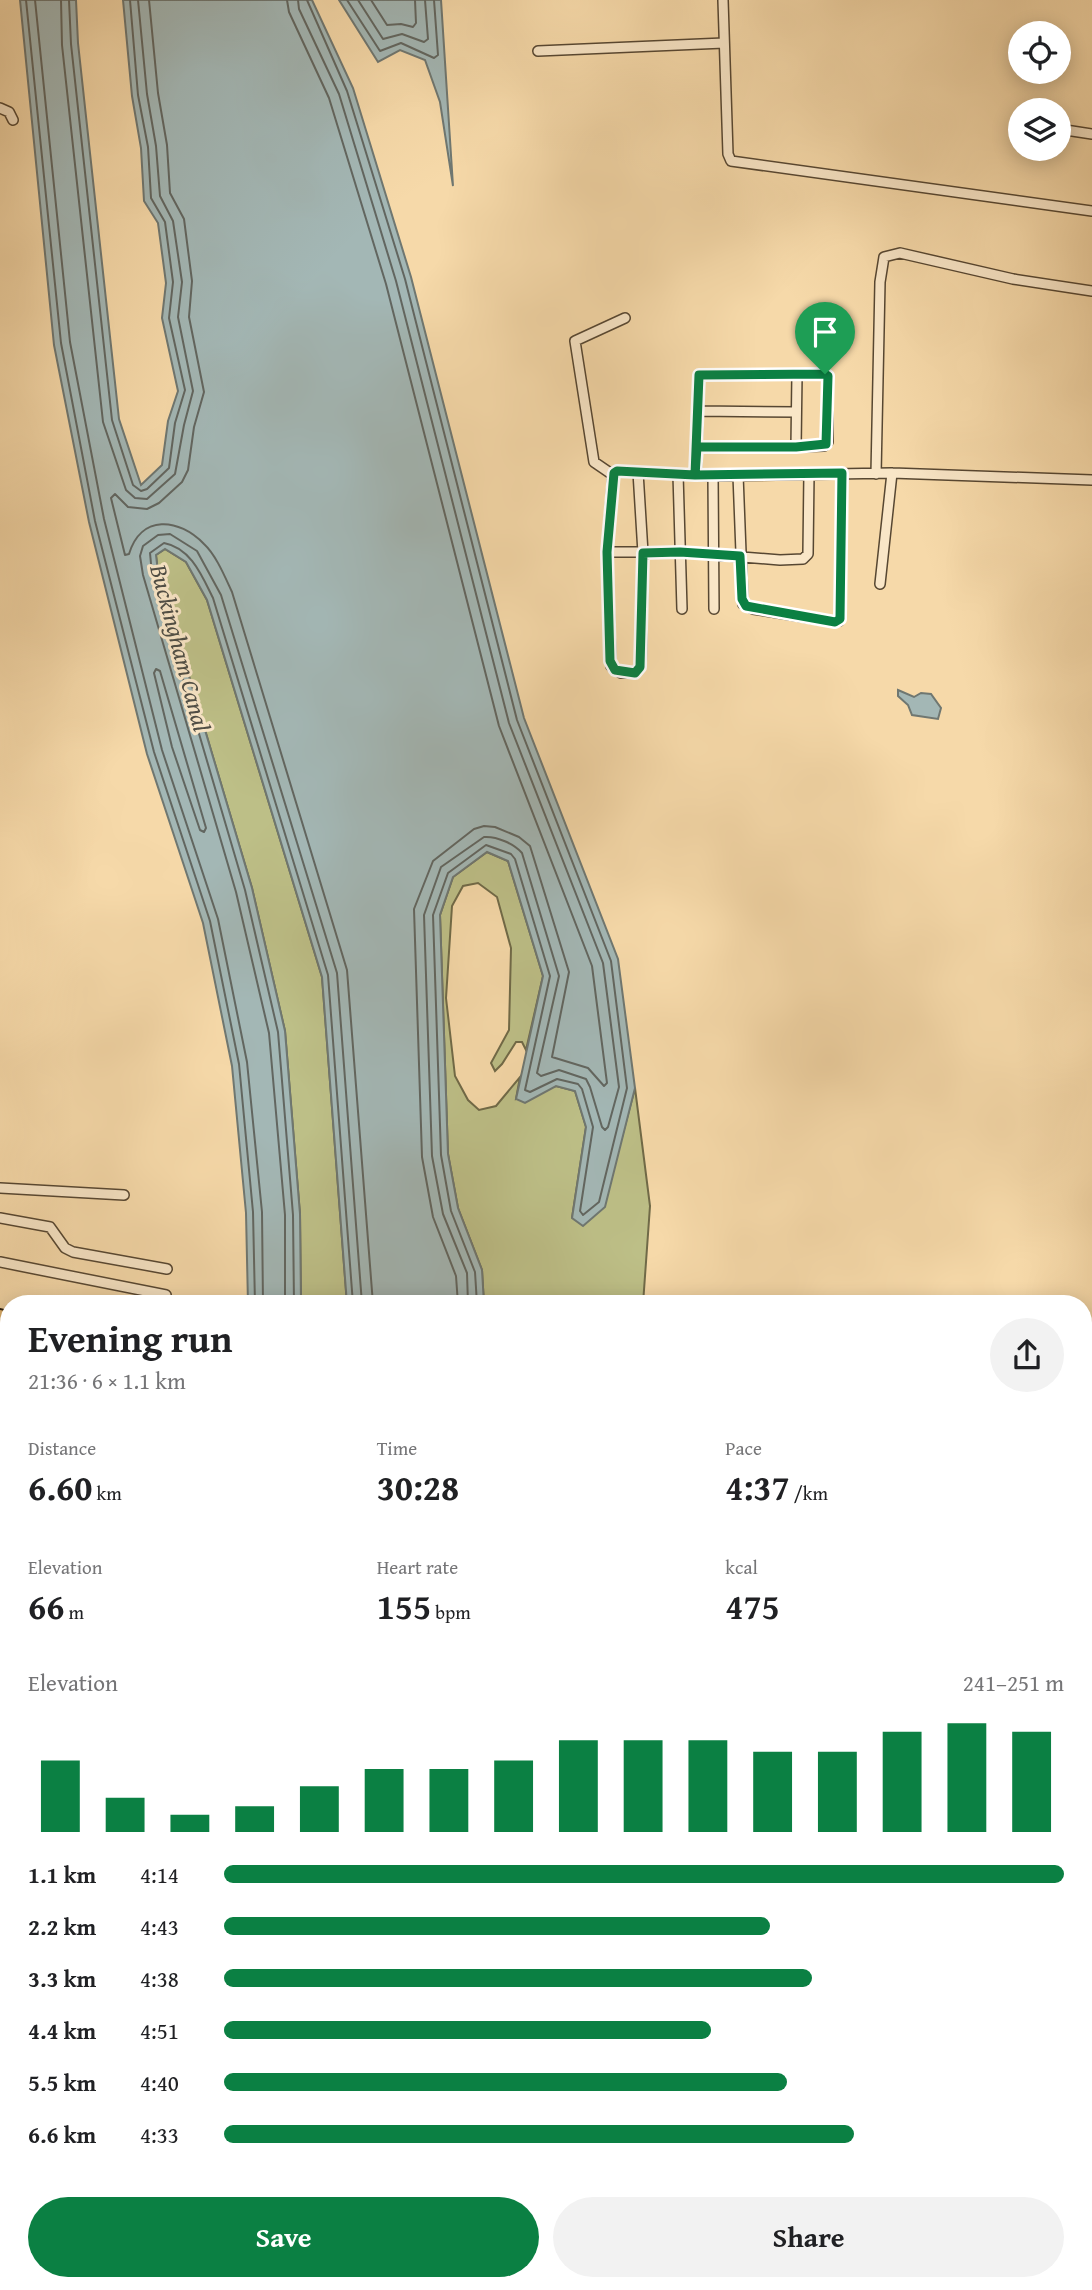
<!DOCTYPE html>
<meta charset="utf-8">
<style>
:root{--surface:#fff;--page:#f2f2f2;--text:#202124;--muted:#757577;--accent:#0b8043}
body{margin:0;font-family:"Gentium Book Plus",serif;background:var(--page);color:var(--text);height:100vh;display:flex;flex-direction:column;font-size:26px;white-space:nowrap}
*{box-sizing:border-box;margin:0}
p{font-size:23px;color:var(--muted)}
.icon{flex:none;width:38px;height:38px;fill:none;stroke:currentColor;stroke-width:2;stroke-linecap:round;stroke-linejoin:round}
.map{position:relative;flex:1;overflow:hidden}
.side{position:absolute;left:0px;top:1295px;width:1092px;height:996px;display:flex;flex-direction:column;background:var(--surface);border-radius:28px 28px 0 0;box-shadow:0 4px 18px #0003}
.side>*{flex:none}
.fabs{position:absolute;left:1008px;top:21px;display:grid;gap:14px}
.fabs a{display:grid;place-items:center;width:63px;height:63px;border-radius:50%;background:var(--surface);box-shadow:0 4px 18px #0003;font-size:35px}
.pin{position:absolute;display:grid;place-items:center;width:60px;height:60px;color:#fff;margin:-72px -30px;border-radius:50% 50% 50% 0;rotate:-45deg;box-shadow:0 0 7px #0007}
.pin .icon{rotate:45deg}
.round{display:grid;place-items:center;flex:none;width:74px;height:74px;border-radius:37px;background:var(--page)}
.headline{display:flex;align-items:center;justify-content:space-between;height:119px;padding:0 28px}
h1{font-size:38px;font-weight:700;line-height:52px}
.figures{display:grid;grid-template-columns:repeat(3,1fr);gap:10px;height:119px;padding:7px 28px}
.figures div{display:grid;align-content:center}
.figures b{font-size:35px;font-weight:700}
.figures small{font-size:19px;font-weight:400}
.figures p{font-size:19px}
.chart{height:196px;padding:14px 28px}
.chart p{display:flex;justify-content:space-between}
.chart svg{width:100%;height:126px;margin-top:7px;stroke:var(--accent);stroke-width:6}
.primary-button{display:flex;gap:14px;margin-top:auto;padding:14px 28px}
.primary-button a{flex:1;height:80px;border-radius:42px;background:var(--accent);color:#fff;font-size:28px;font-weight:700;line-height:80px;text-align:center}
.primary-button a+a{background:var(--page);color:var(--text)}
ul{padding:0 28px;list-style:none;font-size:23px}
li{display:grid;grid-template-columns:112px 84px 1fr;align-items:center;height:52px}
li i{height:18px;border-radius:9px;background:var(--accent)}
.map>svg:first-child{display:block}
.green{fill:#bdbf87;stroke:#706a48;stroke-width:2}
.water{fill:#a3b7b5;stroke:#6f7771;stroke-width:2}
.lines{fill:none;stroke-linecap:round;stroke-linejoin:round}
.shore{stroke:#626660;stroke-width:2}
.stream{stroke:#6f7771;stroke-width:2.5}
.minor-casing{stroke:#574732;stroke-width:12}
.primary-casing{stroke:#22160a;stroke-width:18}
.minor{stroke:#f9e6c7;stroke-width:9}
.primary{stroke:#ebbc74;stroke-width:14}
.route-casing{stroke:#fff;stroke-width:14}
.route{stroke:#0b8043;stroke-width:9}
.labels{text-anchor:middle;stroke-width:6;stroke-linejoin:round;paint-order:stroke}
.water-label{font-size:24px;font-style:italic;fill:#4f4e46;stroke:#f9e6c7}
</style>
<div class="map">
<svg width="1092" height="2290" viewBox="0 0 1092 2290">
<rect width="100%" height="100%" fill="#f6d9a9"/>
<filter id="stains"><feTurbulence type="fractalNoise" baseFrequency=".00286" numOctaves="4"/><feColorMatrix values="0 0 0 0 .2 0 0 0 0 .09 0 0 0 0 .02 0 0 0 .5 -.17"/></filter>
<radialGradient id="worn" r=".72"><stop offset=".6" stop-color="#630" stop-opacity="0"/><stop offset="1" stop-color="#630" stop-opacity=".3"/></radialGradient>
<path class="green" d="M165 549 186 562 207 600 322 977 347 1304H301L300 1214 285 1031 252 888 158 572 156 555Z
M487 852 508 861 543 976 526 1050 522 1042H516L502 1064 495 1071 491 1063 509 1030 511 948 497 897 478 883 463 886 452 906 446 998 455 1076 468 1100 479 1110 496 1106 520 1077 516 1099 556 1086 575 1091 586 1127 572 1218 622 1137 635 1088 650 1206 643 1304H484L482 1270 458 1208 448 1154 440 915 453 877Z
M319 2282H380L378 2290H317Z
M543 2282H576L574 2290H540Z"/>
<path class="water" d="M20 0H76L78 43 119 419 141 485 162 465 168 421 178 391 162 318 166 283 158 223 144 201 141 148 132 96 123 0H312L353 88 411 277 524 718 618 959 635 1088 605 1207 583 1226 572 1218 586 1127 575 1091 556 1086 525 1103 516 1099 543 976 508 861 487 852 453 877 440 915 448 1154 458 1208 482 1270 484 1304H347L322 977 207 600 186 562 165 549 156 555 158 572 252 888 285 1031 300 1214 301 1304H248L246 1213 232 1066 203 923 147 754 89 522 54 345Z
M339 0H441L453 186 440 102 425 60 400 50 378 62Z
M898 690 914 697 921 693 931 694 941 708 938 719 912 715 908 705 898 696Z
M260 2282H319L317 2290H258Z
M380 2282H543L540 2290H378Z"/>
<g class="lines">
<path class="shore" d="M26 0 61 343 95 521 154 752 210 921 239 1064 253 1212 255 1304
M35 0 70 342 104 519 162 750 218 919 247 1062 262 1212 263 1304
M61 0 62 45 103 422 126 490 135 498 147 499 175 474 184 425 193 391 178 317 182 282 173 221 160 196 156 146 147 94 138 0
M69 0 71 44 112 420 133 485 141 491 147 489 169 468 175 423 185 390 169 318 173 282 165 222 151 198 148 147 138 95 130 0
M149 0 158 93 167 145 170 193 184 219 192 281 189 317 204 392 194 427 188 470 182 482 159 503 147 509 128 507 115 494 111 498 125 555 129 554C141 514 179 518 204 544 216 555 225 577 232 592L347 970 373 1304
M287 0 289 12 329 98 386 284 499 726 592 966 607 1083 604 1086 588 1068 552 1057 569 972 530 846 519 837 495 827 484 826 474 829 433 861 414 909 422 1157 433 1217 456 1276 458 1304
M298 0 299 9 339 94 396 281 509 723 603 963 619 1087 608 1127 605 1130 602 1127 590 1087 586 1079 559 1070 541 1076 537 1073 559 976 522 853C514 844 497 836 484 837L441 867 424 915 432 1156 443 1214 467 1273 468 1304
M307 0 347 91 405 279 517 720 611 961 627 1088 599 1202 583 1215 580 1211 593 1127 582 1089 578 1084 557 1079 530 1092 525 1090 550 976 515 859 511 854 486 845 448 873 433 915 441 1155 451 1211 475 1272 477 1304
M347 0 380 51 401 43 434 58 438 55 434 0
M358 0 383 39 402 34 424 42 428 39 425 0
M371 0 387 25 401 24 413 27 416 23 415 0
M156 669 160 671 206 828 204 832 200 830 172 747 154 673Z
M285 1304V1215L269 1033 236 892 143 575 140 556 143 546 158 535 170 534 197 551 221 595 337 973 362 1304
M294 1304 293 1215 278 1032 245 890 152 574 150 553 164 543C191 548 202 576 213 598L328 975 353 1304"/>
<path class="stream" d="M1083 1928 1092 1934"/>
<defs>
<path id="minor" d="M723 0 728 154 731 161 1092 211
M538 51 724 43
M0 108 9 112 13 120
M1059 129 1092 134
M697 411 796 412
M796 447 824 446 828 442V376L825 374H797
M809 473 808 554 803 559 780 560 680 552H607L613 475 617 471 713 476 892 473 1092 480
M678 474 682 609
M876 474 880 282 884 257 900 253 1013 279 1092 291
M613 475 594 462 575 341 625 318
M696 475 699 375 797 374 796 447H697
M738 475 743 604 753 609 835 622 839 621 840 617 842 473
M713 476 714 609
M607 552 611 666 621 673H635L641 663 643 553 638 472
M880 584 892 473
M0 1188 124 1195
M0 1218 50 1227 65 1248 73 1252 167 1269
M0 1262 166 1295
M0 1539 9 1538
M0 1625H9
M1083 1686 1092 1687
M0 1748H9
M1083 1770 1092 1771
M1083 1834 1092 1836
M0 1954 9 1956
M1083 1957 1092 1963
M1083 2032 1092 2033
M0 2150 9 2151
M0 2232H9"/>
<path id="primary" d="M0 1317V1474"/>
</defs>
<use href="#minor" class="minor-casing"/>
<use href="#primary" class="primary-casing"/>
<use href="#minor" class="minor"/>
<use href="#primary" class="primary"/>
</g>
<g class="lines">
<defs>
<path id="route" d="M825 374 699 375 695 475 617 471 614 473 607 552 610 661 615 670 635 673 640 667 643 553 680 552 740 556 742 599 746 606 835 622 840 619 842 473 695 475 697 447H796L826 444 828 376 825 374"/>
</defs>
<use href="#route" class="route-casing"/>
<use href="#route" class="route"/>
</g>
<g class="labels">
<g class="water-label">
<text transform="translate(180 648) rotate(75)" y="8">Buckingham Canal</text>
</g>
</g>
<rect width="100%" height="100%" filter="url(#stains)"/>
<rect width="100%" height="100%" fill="url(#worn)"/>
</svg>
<div class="fabs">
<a><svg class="icon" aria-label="locate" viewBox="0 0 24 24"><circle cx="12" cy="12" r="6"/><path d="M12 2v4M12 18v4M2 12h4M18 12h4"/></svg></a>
<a><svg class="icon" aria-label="layers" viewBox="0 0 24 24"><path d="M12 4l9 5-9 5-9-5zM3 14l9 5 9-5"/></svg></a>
</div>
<div class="pin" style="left:825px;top:374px;background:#1e9e55"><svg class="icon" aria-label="arrive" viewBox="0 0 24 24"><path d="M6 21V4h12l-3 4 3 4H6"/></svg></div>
<section class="side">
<div class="headline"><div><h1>Evening run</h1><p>21:36 · 6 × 1.1 km</p></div><a class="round"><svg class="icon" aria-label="share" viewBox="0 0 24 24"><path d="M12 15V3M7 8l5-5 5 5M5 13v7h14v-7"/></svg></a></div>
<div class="figures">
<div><p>Distance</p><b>6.60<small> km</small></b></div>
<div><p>Time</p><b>30:28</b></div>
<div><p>Pace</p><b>4:37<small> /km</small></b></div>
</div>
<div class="figures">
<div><p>Elevation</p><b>66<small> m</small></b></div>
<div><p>Heart rate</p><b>155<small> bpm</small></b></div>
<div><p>kcal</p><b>475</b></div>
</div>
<div class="chart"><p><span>Elevation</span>241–251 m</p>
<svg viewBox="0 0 160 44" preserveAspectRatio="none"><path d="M5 44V19M15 44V32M25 44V38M35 44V35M45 44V28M55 44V22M65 44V22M75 44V19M85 44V12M95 44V12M105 44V12M115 44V16M125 44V16M135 44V9M145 44V6M155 44V9"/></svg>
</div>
<ul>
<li><b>1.1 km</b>4:14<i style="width:100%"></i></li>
<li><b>2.2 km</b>4:43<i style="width:65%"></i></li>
<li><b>3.3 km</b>4:38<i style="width:70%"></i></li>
<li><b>4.4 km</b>4:51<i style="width:58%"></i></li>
<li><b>5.5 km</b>4:40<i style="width:67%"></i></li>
<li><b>6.6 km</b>4:33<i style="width:75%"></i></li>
</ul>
<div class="primary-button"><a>Save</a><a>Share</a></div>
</section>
</div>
